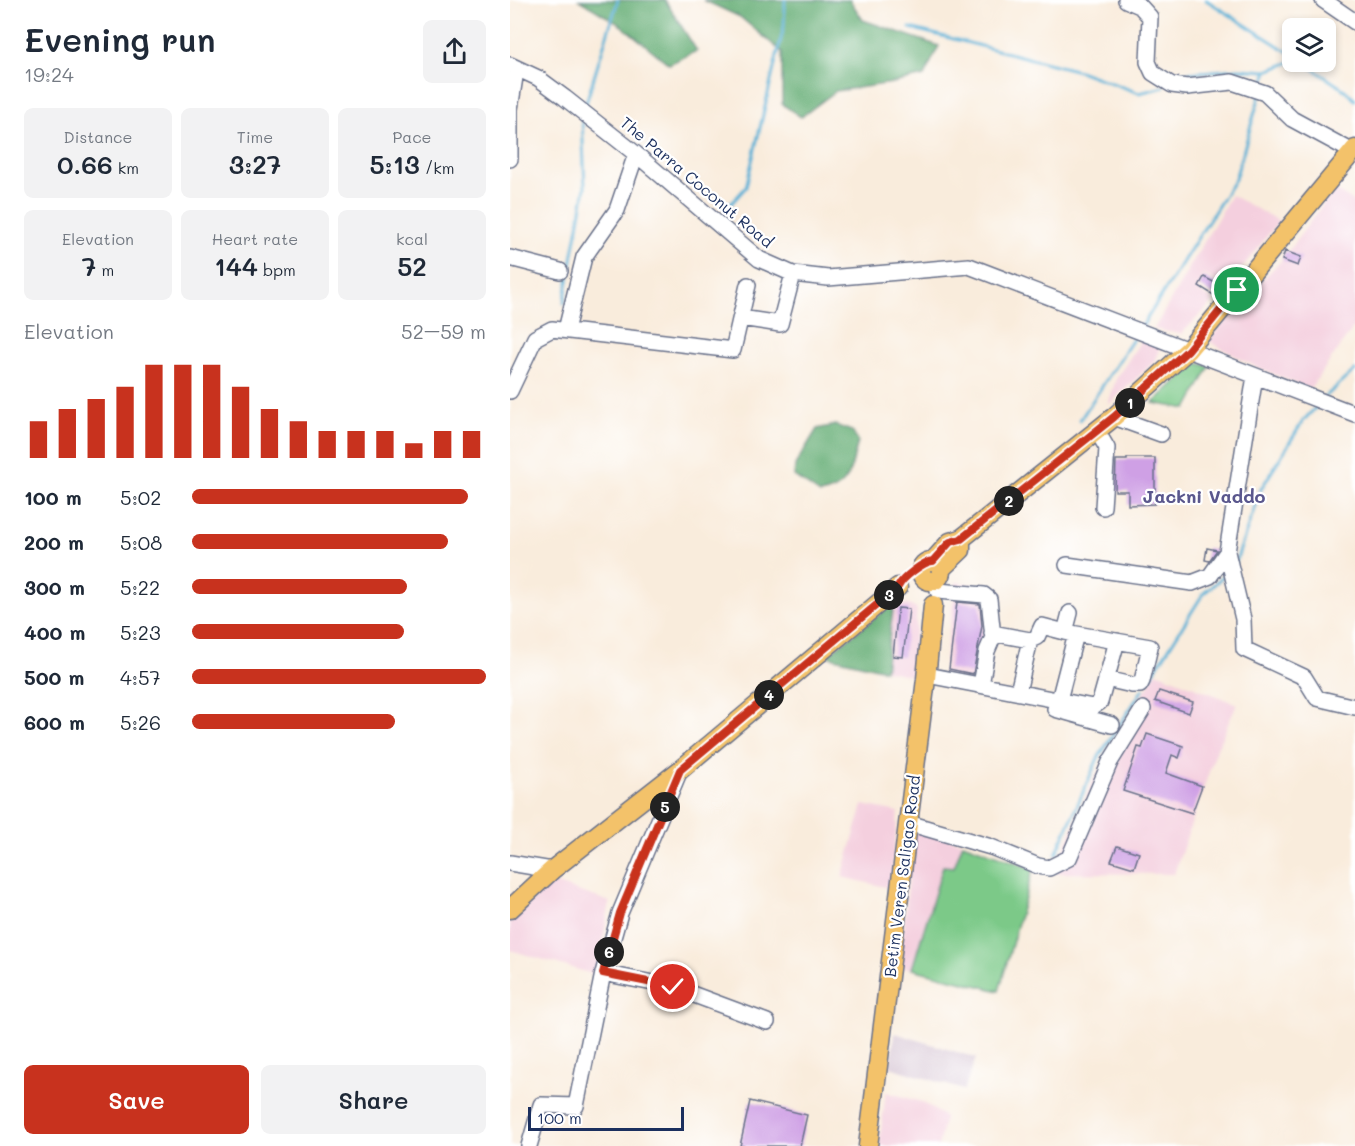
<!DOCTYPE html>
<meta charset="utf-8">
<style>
:root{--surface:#fff;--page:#f2f2f3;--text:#1f2937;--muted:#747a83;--accent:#c8321e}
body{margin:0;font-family:Mali,sans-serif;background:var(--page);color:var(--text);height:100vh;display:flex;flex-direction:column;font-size:22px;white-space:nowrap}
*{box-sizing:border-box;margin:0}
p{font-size:20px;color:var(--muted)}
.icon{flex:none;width:33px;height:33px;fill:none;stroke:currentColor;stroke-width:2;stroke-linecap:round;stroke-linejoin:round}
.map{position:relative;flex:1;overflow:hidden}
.sheet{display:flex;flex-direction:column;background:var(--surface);width:510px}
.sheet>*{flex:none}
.buttons{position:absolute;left:772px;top:18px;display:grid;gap:12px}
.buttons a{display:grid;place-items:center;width:54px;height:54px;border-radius:9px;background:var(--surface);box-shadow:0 3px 9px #0003;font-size:30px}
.scale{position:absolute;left:18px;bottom:15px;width:156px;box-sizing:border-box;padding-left:6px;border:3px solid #1b2f5e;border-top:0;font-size:16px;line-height:21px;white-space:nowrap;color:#1b2f5e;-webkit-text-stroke:4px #fff;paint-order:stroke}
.pin{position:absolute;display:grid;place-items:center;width:51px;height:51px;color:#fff;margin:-26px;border:3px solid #fff;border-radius:50%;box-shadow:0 2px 6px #0007}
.km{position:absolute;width:30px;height:30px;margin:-15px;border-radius:50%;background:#222;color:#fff;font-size:16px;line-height:30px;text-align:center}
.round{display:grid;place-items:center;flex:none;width:63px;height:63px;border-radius:9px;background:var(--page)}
.headline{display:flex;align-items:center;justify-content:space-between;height:102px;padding:0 24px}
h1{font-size:33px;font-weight:600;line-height:45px}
.figures{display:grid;grid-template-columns:repeat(3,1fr);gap:9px;height:102px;padding:6px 24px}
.figures div{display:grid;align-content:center;border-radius:9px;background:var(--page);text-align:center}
.figures b{font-size:26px;font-weight:600}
.figures small{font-size:16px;font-weight:400}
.figures p{font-size:16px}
.chart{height:168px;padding:12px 24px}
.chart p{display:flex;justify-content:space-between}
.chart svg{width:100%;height:108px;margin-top:6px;stroke:var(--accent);stroke-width:6}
.button{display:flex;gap:12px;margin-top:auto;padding:12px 24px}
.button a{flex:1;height:69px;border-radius:9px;background:var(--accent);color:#fff;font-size:24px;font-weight:600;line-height:69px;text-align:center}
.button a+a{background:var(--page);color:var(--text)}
ul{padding:0 24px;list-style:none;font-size:20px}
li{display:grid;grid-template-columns:96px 72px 1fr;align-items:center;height:45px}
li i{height:15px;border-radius:8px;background:var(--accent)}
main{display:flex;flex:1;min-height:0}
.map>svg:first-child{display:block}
.built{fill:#f4cfde}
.industrial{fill:#d0bdce}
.green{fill:#7cc988;stroke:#4c7c73;stroke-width:1.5}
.forest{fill:#65ad74;stroke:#406e69;stroke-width:1.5}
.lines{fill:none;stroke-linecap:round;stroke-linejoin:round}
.stream{stroke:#59b0d6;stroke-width:3}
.building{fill:#cfa0e5}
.minor-casing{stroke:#69718a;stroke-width:18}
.major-casing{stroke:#69718a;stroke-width:21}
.minor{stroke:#fff;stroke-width:15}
.major{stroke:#f3c26a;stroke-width:18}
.route-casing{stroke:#fff;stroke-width:12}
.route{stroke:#c8321e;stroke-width:8}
.labels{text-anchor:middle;stroke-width:4.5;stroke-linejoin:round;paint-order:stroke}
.street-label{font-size:16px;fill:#1b2f5e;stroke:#fff}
.neighbourhood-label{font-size:18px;font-weight:bold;fill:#5a578d;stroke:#fff}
</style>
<main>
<section class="sheet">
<div class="headline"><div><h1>Evening run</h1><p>19:24</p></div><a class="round"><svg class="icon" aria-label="share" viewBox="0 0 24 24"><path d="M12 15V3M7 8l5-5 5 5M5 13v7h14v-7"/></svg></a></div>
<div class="figures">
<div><p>Distance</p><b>0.66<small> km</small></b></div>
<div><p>Time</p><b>3:27</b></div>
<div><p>Pace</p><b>5:13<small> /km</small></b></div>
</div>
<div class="figures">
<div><p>Elevation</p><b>7<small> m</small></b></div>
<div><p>Heart rate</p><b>144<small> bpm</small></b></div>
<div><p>kcal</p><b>52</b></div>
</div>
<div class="chart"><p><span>Elevation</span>52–59 m</p>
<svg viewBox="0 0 160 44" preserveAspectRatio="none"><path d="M5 44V29M15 44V24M25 44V20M35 44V15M45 44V6M55 44V6M65 44V6M75 44V15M85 44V24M95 44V29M105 44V33M115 44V33M125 44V33M135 44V38M145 44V33M155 44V33"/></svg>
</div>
<ul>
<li><b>100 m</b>5:02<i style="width:94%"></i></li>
<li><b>200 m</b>5:08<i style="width:87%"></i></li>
<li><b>300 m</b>5:22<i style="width:73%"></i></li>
<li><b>400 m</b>5:23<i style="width:72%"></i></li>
<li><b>500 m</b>4:57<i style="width:100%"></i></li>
<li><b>600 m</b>5:26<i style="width:69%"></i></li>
</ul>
<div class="button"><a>Save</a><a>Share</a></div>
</section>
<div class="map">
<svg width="845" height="1146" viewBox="0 0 845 1146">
<rect width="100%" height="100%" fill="#fff"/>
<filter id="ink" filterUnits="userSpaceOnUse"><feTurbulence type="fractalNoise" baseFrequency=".0167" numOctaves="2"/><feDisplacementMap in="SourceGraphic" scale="12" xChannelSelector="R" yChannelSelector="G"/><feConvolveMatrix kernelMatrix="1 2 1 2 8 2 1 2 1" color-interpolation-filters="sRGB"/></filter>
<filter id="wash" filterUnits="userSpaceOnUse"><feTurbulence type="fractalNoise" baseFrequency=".008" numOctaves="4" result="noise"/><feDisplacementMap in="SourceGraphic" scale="24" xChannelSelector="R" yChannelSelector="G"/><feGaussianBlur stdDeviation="1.35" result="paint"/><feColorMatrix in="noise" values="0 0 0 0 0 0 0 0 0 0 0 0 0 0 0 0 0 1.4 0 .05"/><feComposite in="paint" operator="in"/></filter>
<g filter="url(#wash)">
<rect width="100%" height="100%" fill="#f9ecdc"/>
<path class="built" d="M824 190 845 202V325L800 389 744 366 698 341 744 288 771 261Z
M721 195 769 221 717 287 694 275 686 289 704 301 671 334 644 329Z
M632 339 651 345 644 362 598 405 606 379Z
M446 582 481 587 467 687 432 680Z
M384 603 399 605 407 609 402 676 375 670Z
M646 672 727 704 708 746 664 874 544 873 582 783Z
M353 805 388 812 380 888 332 877Z
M404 828 453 843 444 867H433L402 969 390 966Z
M41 882 100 902 86 975 0 950V922Z
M376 1092 412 1102 435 1117 428 1146H369Z"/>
<path class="industrial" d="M385 1033 466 1058 454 1090 380 1067Z"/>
<path class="green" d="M686 363 700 366 677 409 643 403Z
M453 843 523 869 489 991 402 969 433 866 444 867Z"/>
<path class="forest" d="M69 0H155L187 51 159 64 112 26Z
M193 0H340L353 20 429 46 414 76 383 83 326 91 291 117 272 104V52L230 17Z
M325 425 342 431 348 442C340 469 342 488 310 494L284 476 285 465 307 429Z
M384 603 375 670 316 656Z"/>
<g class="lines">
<path class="stream" d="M696 0 783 55
M400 28 569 71 629 93 654 87
M793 62 836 91 845 100
M660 79 664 74 729 69 757 71 783 61
M752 86 757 71
M75 106 108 0
M219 206 236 187 274 26 275 0
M54 303 75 188 72 118
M631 328 725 179 750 95
M815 397 845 370
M570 420 625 336
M725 564 751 489 793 421 809 404
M640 678 693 594 717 573
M546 854 588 758 633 689"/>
</g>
<g id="blocks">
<path class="building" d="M775 251 791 257 788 266 772 260Z
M694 277 711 286 705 296 689 286Z
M617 458H645V504L618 505V491H605L606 460H617Z
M697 548 707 550 699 561 695 560Z
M447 602 470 604 472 626 463 674 439 669Z
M388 608 399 609 393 657 383 656Z
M649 691 683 702 679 713 645 701Z
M637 734 673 746 669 758 662 755 656 773 692 786 682 813 613 791 628 747 632 748Z
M607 846 629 853 624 868 601 861Z
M240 1101 297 1115 290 1146H230Z"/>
</g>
</g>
<g filter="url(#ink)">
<use href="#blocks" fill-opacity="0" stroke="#69718a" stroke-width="1.5"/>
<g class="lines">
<defs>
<path id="minor" d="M616 0 630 6 640 17 638 62 643 73 662 85 677 87 722 82 755 93 782 119 843 152
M813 0 845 22
M0 65 28 78 55 98 126 154 249 259 283 274 318 278 459 266 845 414
M0 159V109L5 77V68
M0 258 50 271
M231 318 270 324 283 274
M56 330 74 257 107 210 126 154
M745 376 717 552 733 619 734 649 794 677 807 698 845 707
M0 391 25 338 42 329 223 350 238 285
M604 417 651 434
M587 431 597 448 593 507
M557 565 682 583 700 576 717 552
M428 591 474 595 479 599 483 637 477 651 471 685
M555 632 560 613
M482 633 520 640 508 692
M520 640 527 637 532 626 555 632 640 647 632 681 630 685H622L596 679
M417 675 583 707 590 702 607 641
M549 700 566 634
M545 709 602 725
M398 823 481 847 528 866 539 868 559 858 600 762 633 709
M0 863 42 870
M93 973 163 987 257 1022
M19 1146 31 1105 66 1106 93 973 110 913 170 770"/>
<path id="major" d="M451 539 604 417 678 350 845 149
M411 571a10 10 0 1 1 20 0a10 10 0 1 1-20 0Z
M423 561 440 542 451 539V550L431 569
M0 909 42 870 170 770 388 587
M358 1146 416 679 423 605"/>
</defs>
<use href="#minor" class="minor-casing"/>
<use href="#major" class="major-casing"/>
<use href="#minor" class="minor"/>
<use href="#major" class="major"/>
</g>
</g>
<g class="lines" filter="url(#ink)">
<defs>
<path id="route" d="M163 987 93 973 110 913 170 770 388 587C392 578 414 561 423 561L440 542 451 539 604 417 678 350 727 290"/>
</defs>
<use href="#route" class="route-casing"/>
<use href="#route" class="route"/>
</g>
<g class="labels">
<g class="street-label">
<text transform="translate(187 182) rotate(40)" y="6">The Parra Coconut Road</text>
<text transform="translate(392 876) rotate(-83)" y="6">Betim Veren Saligao Road</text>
</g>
<g class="neighbourhood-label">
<text x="694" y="503">Jackni Vaddo</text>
</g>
</g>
</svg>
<div class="buttons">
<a><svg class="icon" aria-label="layers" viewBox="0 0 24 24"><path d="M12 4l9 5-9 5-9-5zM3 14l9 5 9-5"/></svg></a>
</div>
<div class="scale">100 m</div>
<div class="pin" style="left:727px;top:290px;background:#1e9e55"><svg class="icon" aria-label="arrive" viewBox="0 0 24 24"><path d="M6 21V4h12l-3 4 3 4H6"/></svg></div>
<div class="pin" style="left:163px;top:987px;background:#d93025"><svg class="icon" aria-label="check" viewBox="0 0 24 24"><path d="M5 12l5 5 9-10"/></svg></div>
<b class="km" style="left:620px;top:403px">1</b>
<b class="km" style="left:499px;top:501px">2</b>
<b class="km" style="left:379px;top:595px">3</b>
<b class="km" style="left:259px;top:695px">4</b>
<b class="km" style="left:155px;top:807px">5</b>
<b class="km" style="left:99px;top:952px">6</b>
</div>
</main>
